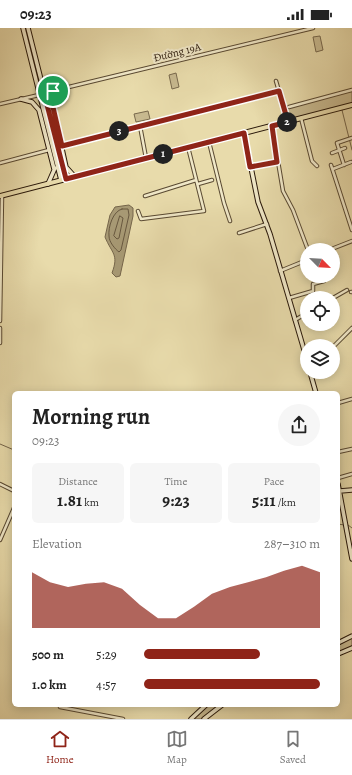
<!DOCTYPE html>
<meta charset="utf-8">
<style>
:root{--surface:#fff;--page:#f6f6f6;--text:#222;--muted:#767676;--line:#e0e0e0;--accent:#8f2418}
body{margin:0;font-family:Alegreya,serif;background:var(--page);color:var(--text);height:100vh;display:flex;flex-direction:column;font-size:15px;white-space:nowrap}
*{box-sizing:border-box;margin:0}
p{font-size:13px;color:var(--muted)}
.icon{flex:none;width:22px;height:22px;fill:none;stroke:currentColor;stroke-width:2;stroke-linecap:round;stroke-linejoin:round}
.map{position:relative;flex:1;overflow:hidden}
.panel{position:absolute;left:12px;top:363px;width:328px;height:316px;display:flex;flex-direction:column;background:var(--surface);border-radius:6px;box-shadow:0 2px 10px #0003}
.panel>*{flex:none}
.needle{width:26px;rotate:114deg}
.controls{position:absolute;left:300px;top:215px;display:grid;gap:8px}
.controls a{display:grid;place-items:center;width:40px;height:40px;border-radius:50%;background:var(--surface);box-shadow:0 2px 10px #0003;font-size:20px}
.pin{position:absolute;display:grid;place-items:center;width:34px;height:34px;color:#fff;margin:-17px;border:2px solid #fff;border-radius:50%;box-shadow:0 1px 4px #0007}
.km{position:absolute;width:20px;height:20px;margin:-10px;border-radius:50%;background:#222;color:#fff;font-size:11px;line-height:20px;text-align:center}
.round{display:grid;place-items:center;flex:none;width:42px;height:42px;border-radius:21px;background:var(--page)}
.summary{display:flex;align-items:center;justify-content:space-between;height:68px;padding:0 20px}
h1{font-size:22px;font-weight:700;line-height:30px}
.figures{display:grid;grid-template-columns:repeat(3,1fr);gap:6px;height:68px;padding:4px 20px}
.figures div{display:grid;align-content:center;border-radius:6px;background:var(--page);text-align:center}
.figures b{font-size:17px;font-weight:700}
.figures small{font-size:11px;font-weight:400}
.figures p{font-size:11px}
.chart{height:112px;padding:8px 20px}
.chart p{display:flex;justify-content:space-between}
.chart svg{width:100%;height:72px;margin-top:4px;fill:var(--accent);opacity:.7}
ul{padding:0 20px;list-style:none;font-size:13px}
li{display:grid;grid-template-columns:64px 48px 1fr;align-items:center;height:30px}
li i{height:10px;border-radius:5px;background:var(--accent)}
.status{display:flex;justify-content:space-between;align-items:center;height:28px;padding:0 20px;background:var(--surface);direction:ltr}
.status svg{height:11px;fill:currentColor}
.tabs{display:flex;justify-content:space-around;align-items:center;height:56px;border-top:1px solid var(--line);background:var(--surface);font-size:11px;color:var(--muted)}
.tabs a{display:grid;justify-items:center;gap:2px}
.tabs .current{color:var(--accent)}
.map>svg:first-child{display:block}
.green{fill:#c8ba90;stroke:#78694d}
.water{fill:#a79974;stroke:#75654a}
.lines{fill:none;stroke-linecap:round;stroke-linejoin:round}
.shore{stroke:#68583f;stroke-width:1}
.stream{stroke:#75654a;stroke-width:1}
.street-casing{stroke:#594932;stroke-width:4.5}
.secondary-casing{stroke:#29180a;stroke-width:5.5}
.primary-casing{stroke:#29180a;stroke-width:6}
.street{stroke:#f0e8c8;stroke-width:2.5}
.secondary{stroke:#f0e8c8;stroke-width:3.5}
.primary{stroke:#e8dbab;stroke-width:4}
.route-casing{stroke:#fff;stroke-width:8}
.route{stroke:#8f2418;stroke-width:5}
.labels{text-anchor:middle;stroke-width:4;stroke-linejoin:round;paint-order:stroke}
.street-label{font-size:11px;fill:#29180a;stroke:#f0e8c8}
</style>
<div class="status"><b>09:23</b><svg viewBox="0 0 49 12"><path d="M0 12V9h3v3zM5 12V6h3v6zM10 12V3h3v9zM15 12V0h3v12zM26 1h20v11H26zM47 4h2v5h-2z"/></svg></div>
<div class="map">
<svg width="352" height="691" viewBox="0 0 352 691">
<rect width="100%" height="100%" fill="#e8dbab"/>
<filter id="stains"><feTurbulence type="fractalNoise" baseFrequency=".005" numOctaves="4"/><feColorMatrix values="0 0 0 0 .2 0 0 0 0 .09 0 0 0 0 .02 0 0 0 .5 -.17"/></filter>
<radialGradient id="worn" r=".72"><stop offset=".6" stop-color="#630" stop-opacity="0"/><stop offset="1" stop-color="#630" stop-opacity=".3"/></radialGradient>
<path class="green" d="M320 8 323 22 316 24 313 9Z
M176 45 179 59 172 61 169 47Z
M352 63V75L288 92 285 80Z
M43 77H45L64 150H62Z
M148 83 150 91 136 94 134 86Z
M352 610V618L338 625V616Z
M208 677H219L202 691H193Z"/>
<path class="water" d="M129 177 133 180V188L120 248 116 249 112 245C119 226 112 226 105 209L110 187 115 179Z"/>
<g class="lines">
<path class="shore" d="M122 181H128L129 187 121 222 119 224C115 221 109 214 109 208 108 199 113 183 122 181Z
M120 188 123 190 119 210 117 211 114 208Z"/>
<path class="stream" d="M342 82 352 122
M0 416 14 422
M338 496 344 497
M348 497 352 500"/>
<defs>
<path id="street" d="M276 53 288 94
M44 65 313 0
M0 76 39 67
M289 79 352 62
M301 90 312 133 317 138
M140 98 146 130
M272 98 283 163 293 182 308 222
M209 114 224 175 230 193
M61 117 279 63
M332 125 345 120
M0 135 49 122
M331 137 352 202
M344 137 337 115 352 110
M250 139 277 134
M333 141 351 134
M198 156 212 152
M145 168 196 152
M138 183 141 191 204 183 188 119
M239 205 267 196
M329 222 352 213
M280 243 307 232
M351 264H352
M289 270 313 263V256L324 253
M333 270 347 262
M295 292 307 285
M0 293 2 168
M0 300V315
M333 319 352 300
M338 375 352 371
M338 424 352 421
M338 450 352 446
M0 456 14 463
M0 512 14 480
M60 679 123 691"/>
<path id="secondary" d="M23 0 61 152
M28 0 66 151
M57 62 52 75 66 139
M21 71 32 74 39 82 54 141
M244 105 258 174 270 206 307 332
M66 139 75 149
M48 156 55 140
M310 344 316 365
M338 456 352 531
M340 463 352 462
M338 615 352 608
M338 626 352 620
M191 691 206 677
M204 691 222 677"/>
<path id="primary" d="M0 168 352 77"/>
</defs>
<use href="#street" class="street-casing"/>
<use href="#secondary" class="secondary-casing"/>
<use href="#primary" class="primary-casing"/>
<use href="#street" class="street"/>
<use href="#secondary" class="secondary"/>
<use href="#primary" class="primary"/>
</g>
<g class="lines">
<defs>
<path id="route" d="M57 62 52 75 62 118 279 63 288 94 272 98 277 134 250 139 244 105 66 151 44 65Z"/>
</defs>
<use href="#route" class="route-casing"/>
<use href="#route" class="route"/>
</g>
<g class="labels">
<g class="street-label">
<text transform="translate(177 24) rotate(-14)" y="4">Đường 19A</text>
</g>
</g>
<rect width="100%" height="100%" filter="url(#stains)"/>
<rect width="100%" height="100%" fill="url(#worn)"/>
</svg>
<div class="controls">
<a><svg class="needle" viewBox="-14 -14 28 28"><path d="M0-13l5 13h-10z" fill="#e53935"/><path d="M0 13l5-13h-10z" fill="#767676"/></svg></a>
<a><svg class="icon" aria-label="locate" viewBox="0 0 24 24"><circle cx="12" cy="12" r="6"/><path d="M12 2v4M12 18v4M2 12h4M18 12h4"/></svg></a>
<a><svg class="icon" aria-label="layers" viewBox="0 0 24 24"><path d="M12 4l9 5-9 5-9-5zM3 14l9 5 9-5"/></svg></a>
</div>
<div class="pin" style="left:53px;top:63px;background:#1e9e55"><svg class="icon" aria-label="arrive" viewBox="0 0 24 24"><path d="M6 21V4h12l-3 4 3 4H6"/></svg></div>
<b class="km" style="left:163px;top:126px">1</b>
<b class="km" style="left:287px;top:94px">2</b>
<b class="km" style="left:119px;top:103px">3</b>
<section class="panel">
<div class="summary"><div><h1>Morning run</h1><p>09:23</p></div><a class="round"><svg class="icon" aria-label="share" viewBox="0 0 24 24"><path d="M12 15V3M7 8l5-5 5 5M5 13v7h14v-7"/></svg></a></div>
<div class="figures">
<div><p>Distance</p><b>1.81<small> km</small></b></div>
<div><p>Time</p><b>9:23</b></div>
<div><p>Pace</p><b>5:11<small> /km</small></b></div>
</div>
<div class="chart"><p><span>Elevation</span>287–310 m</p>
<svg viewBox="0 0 160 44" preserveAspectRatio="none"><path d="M0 44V10L10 16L20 19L30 17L40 16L50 20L60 30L70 38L80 38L90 31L100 23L110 19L120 16L130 13L140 9L150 6L160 10V44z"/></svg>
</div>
<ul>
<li><b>500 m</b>5:29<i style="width:66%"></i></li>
<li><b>1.0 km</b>4:57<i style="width:100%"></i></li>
</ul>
</section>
</div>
<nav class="tabs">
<a class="current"><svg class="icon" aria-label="home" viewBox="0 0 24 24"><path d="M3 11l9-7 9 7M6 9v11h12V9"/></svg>Home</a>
<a><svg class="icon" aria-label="map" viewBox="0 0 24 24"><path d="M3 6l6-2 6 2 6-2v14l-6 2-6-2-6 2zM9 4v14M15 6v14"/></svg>Map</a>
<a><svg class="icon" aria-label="saved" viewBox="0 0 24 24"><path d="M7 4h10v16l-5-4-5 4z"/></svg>Saved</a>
</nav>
